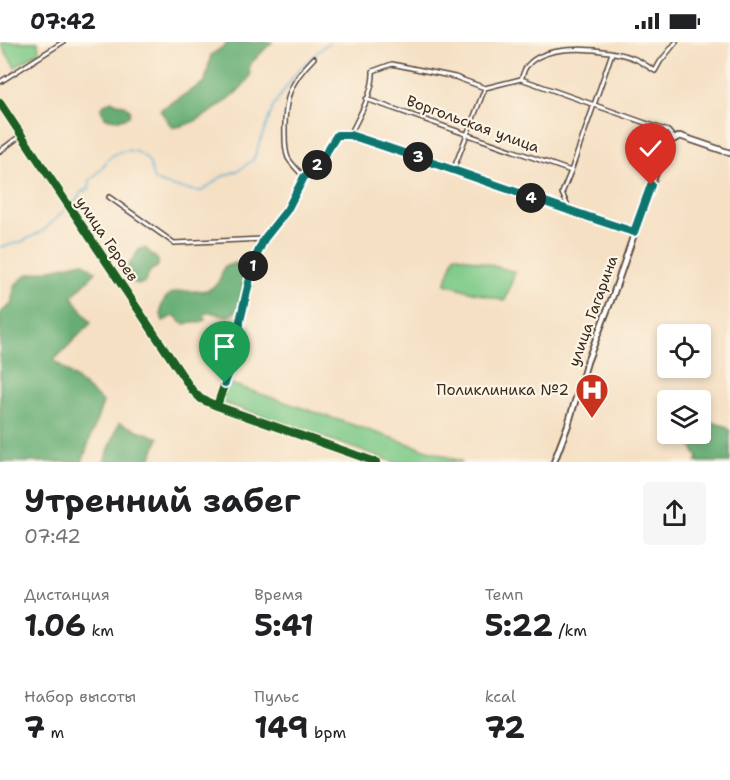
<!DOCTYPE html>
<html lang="ru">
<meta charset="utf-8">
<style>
:root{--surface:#fff;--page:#f6f6f6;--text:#202124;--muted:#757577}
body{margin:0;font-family:"Shantell Sans",sans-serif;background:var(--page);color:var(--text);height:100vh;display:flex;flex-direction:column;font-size:22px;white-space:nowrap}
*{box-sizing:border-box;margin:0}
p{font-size:20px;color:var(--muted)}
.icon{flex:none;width:33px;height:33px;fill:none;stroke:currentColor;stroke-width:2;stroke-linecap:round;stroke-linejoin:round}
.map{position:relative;height:420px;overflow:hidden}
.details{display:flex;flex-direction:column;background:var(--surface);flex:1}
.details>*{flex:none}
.tools{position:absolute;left:657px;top:282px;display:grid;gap:12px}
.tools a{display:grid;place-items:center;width:54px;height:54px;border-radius:6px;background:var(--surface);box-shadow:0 3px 9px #0003;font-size:30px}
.pin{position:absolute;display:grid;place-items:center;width:51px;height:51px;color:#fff;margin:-62px -26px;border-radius:50% 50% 50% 0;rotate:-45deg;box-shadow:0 0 6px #0007}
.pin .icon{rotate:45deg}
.km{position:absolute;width:30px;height:30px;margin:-15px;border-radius:50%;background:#222;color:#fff;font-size:16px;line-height:30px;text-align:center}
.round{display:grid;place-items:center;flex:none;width:63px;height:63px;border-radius:6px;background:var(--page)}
.head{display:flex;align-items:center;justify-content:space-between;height:102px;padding:0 24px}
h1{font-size:33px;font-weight:700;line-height:45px}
.metrics{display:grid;grid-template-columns:repeat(3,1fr);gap:9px;height:102px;padding:6px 24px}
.metrics div{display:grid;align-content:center}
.metrics b{font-size:30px;font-weight:700}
.metrics small{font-size:16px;font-weight:400}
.metrics p{font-size:16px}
.status{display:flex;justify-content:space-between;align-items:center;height:42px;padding:0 30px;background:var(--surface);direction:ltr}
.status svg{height:16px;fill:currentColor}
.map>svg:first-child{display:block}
.green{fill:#7dc987;stroke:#5c7a52;stroke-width:1.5}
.forest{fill:#66ad74;stroke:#506c49;stroke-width:1.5}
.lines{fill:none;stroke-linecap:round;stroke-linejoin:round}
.stream{stroke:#51a7cd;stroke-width:1.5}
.street-casing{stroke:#574537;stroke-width:6}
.secondary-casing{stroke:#574537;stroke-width:8}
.street{stroke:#fff;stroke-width:3}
.secondary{stroke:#fff;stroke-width:4.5}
.cycleway-casing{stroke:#fcf5e5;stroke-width:11}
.cycleway{stroke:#1b5e20;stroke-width:8}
.route-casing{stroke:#fff;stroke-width:12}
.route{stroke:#0f766e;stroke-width:8}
.labels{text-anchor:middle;stroke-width:4.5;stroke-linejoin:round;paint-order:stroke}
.street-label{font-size:15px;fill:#3b2a1e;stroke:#fcf5e5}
.poi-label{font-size:15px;fill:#3b2a1e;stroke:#fcf5e5;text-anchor:end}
</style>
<div class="status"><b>07:42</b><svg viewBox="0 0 49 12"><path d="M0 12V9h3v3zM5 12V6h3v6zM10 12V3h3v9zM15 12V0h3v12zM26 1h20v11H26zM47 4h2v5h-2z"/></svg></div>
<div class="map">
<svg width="730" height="420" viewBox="0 0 730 420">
<rect width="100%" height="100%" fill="#fcf5e5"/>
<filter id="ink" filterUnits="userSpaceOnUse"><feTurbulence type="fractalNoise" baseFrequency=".0167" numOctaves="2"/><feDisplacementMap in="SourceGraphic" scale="12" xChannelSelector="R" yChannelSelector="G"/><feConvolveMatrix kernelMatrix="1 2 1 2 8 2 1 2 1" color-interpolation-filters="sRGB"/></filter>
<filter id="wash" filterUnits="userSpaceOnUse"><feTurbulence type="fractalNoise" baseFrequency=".008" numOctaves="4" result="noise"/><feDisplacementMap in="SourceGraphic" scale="24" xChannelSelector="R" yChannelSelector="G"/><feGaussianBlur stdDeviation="1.35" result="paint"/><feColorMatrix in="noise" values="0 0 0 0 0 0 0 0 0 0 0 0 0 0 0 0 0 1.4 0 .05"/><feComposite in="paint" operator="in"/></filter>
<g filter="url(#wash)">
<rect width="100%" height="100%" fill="#f5e0c4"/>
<path class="green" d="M3 0H38L39 10 15 25 1 2Z
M455 213 515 230 505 259 445 242Z
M228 341 463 420H394L221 360Z"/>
<path class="forest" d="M230 0H272L252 20 249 26 250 33C243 51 191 88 172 85L160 68 205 40 211 13Z
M112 59 126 64 130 69 129 74C123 78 112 79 105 75L101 67 104 62Z
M145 206 158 218V224L150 229 145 240 140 242 127 239 124 234C125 226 135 216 139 207Z
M83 220 96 230 72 254 91 281 54 318 103 360 82 420H0V271L13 261 14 244 26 233Z
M235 221C239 223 244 225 245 230 246 234 244 240 243 245 242 257 243 267 230 273 220 277 213 266 203 273L206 277 200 281 191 280 185 282 180 280 177 275 173 274 163 279C160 272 160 267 163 260 173 241 197 255 212 246 220 241 221 233 224 225Z
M701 377 725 384 730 388V420H696L698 416 690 402 677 401 675 397 677 392H700Z
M119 381 159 396 149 420H104Z"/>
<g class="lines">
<path class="stream" d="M71 163 76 159 81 150 89 147 90 138C101 130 104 120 112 114 126 104 145 108 151 125 152 130 151 134 155 138 158 142 189 148 196 149H202L221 135 239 128 253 118 274 63 299 27 329 0
M0 205 21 200 43 189 67 166"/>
</g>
</g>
<g filter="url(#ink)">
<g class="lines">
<defs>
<path id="street" d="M521 37C523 33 524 27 527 24 546 0 609 6 635 17 642 20 648 25 655 29L660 20 676 0
M0 40 63 0
M366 57 571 129
M350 93C359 74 374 50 373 29L392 22 455 35 485 46 521 37 668 89 674 96
M0 109 20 94
M454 126 485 46
M304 135C299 129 292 123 288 116 285 109 285 101 285 93 284 57 289 41 314 16
M109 155 174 201 264 197
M570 169 562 151 571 129 612 11
M217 364 238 302 240 279 254 220 264 197 287 168 304 135 319 122 337 93H350C445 124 539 159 634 190"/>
<path id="secondary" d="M0 61 192 348 201 357 217 364 376 420
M554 420 568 383 587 320 612 256 651 143 669 100 680 94 730 111"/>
</defs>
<use href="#street" class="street-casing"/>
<use href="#secondary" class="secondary-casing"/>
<use href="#street" class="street"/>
<use href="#secondary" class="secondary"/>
<defs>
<path id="cycleway" d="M0 61 192 348 201 357 217 364 376 420
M217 364 238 302 240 279 254 220 264 197 287 168 304 135 319 122 337 93H350C445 124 539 159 634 190"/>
</defs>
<use href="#cycleway" class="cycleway-casing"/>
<use href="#cycleway" class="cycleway"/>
</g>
</g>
<g class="lines" filter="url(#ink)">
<defs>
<path id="route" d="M225 341 238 302 240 279 254 219 264 197 287 168 304 135 319 122 337 93H350C445 124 539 159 634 190L651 143"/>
</defs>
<use href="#route" class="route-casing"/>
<use href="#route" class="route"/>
</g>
<defs>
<symbol id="hospital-pin" viewBox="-11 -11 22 30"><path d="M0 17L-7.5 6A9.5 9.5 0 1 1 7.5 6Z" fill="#c8321e" stroke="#fcf5e5"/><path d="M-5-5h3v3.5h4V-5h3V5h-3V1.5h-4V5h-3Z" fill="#fff"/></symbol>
</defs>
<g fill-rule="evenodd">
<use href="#hospital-pin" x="573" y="329" width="38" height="52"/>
</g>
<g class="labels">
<g class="street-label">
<text transform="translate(473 82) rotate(20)" y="5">Воргольская улица</text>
<text transform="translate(107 197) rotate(56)" y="5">улица Героев</text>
<text transform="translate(593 269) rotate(-70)" y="5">улица Гагарина</text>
</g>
<g class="poi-label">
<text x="569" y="353">Поликлиника №2</text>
</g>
</g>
</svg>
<div class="tools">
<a><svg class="icon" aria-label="locate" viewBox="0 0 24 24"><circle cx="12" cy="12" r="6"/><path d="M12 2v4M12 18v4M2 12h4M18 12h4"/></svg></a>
<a><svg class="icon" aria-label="layers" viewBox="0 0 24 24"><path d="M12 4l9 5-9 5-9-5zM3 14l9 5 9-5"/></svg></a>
</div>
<div class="pin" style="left:225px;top:341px;background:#1e9e55"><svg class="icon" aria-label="arrive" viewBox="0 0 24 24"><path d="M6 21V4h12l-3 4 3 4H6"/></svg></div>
<div class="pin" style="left:651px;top:143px;background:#d93025"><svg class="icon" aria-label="check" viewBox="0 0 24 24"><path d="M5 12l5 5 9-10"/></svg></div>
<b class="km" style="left:253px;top:224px">1</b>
<b class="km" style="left:317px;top:123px">2</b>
<b class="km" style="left:418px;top:115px">3</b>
<b class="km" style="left:531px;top:156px">4</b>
</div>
<section class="details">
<div class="head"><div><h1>Утренний забег</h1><p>07:42</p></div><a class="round"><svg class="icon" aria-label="share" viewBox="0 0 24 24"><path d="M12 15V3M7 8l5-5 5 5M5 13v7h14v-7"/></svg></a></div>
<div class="metrics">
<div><p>Дистанция</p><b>1.06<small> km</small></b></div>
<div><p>Время</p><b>5:41</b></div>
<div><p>Темп</p><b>5:22<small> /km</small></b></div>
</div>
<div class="metrics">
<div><p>Набор высоты</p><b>7<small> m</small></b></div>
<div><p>Пульс</p><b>149<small> bpm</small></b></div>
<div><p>kcal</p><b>72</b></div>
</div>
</section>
